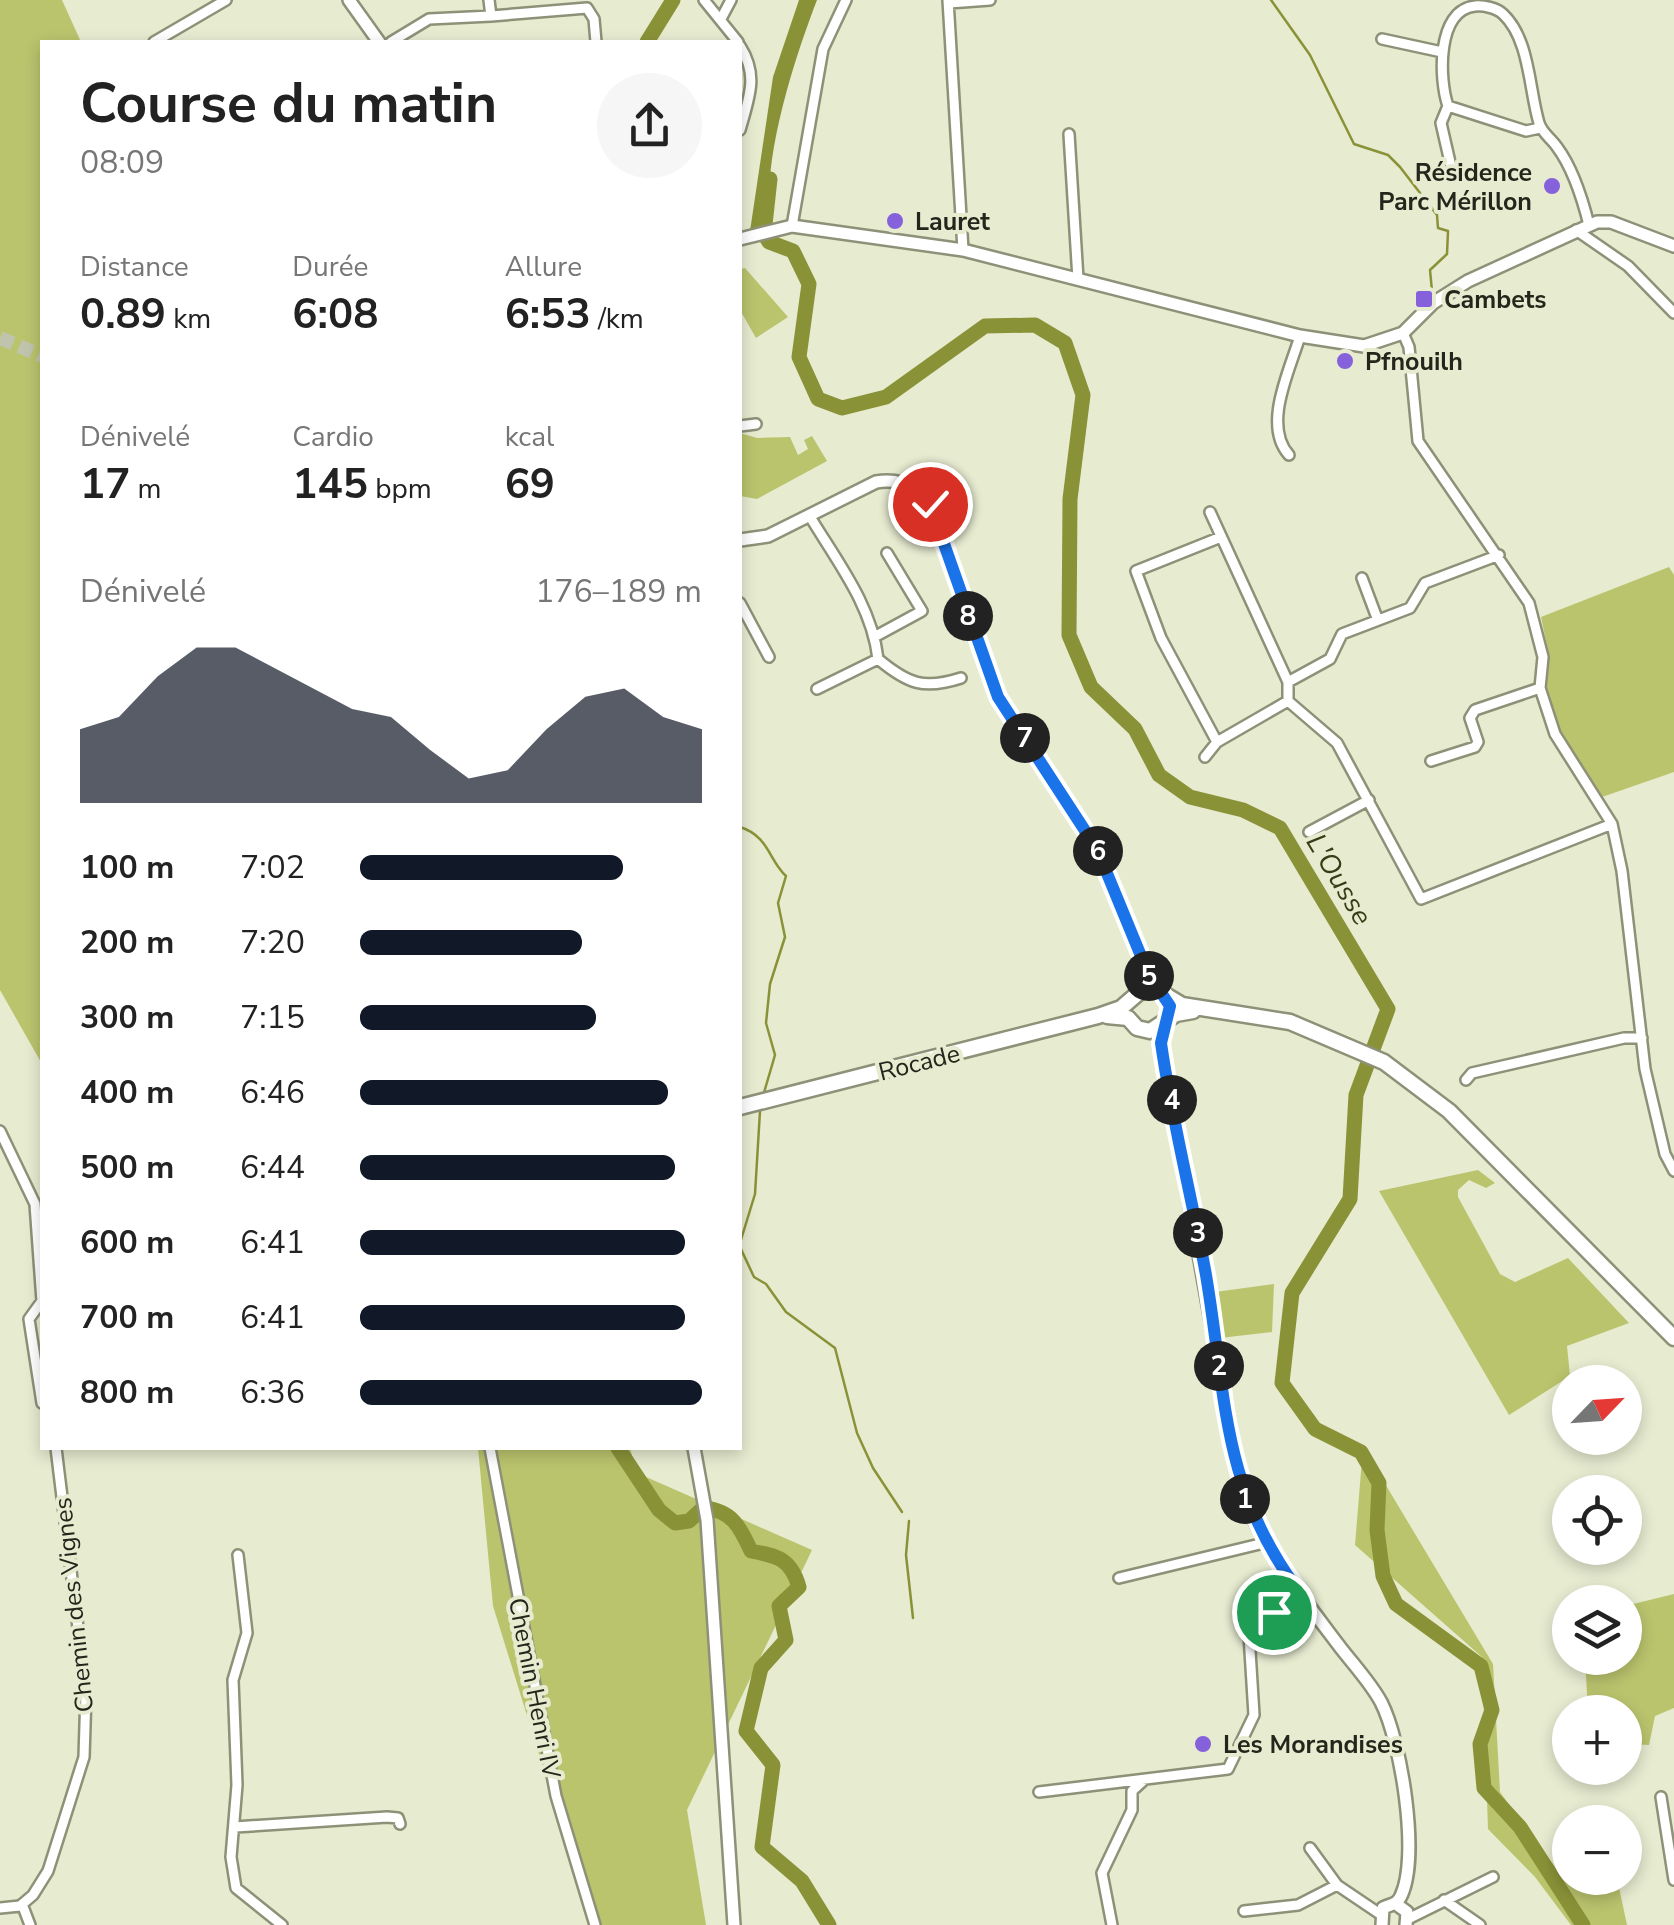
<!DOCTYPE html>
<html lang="fr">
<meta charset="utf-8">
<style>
:root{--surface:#fff;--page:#f6f6f6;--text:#222;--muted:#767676;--accent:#111827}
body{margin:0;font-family:"Nunito Sans",sans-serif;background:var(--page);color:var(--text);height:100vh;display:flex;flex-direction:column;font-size:38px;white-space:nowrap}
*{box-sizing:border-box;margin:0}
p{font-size:32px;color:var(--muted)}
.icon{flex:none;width:55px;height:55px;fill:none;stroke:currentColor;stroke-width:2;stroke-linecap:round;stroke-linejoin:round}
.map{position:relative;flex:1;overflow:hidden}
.side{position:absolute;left:40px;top:40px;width:702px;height:1410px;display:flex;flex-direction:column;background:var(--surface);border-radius:0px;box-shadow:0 5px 15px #0003}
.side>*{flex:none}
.needle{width:65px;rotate:65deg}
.fabs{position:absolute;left:1552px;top:1365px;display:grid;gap:20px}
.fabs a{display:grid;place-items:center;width:90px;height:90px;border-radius:50%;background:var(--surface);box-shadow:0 5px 15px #0003;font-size:50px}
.pin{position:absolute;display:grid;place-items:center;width:85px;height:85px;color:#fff;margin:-42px;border:5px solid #fff;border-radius:50%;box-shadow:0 2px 10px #0007}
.km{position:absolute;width:50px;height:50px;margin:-25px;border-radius:50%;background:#222;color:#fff;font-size:28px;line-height:50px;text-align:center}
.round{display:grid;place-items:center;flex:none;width:105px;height:105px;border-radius:52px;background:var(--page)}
.summary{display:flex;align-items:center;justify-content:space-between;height:170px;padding:0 40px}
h1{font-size:55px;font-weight:700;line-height:75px}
.figures{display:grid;grid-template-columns:repeat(3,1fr);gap:15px;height:170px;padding:10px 40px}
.figures div{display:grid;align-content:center}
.figures b{font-size:42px;font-weight:700}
.figures small{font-size:28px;font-weight:400}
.figures p{font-size:28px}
.chart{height:280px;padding:20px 40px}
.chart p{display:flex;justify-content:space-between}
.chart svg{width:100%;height:180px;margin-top:10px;fill:var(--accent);opacity:.7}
ul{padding:0 40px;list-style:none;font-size:32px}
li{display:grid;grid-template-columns:160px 120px 1fr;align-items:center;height:75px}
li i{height:25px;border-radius:12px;background:var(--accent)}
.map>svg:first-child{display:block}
.green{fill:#bac46d}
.water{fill:#8a9238}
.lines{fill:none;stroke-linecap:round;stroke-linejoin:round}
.stream{stroke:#8a9238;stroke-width:2.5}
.river{stroke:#8a9238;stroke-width:15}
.primary-tunnel{stroke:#c0c4ac;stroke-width:14;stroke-dasharray:14 7;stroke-linecap:butt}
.street-casing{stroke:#8e9178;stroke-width:14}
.secondary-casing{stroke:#8e9178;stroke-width:16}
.primary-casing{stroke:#8e9178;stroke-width:19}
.street{stroke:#fff;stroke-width:9}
.secondary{stroke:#fff;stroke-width:11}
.primary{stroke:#fff;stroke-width:14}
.route-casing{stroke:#fff;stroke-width:20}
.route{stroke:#1a73e8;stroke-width:12}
.poi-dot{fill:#8561db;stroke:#e7ebd0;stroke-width:4}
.labels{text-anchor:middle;stroke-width:8;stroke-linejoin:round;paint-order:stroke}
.poi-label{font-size:25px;font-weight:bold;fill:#24261c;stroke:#e7ebd0;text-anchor:start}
.street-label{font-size:25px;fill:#24261c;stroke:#e7ebd0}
.water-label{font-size:28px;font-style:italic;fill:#383c16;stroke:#e7ebd0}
</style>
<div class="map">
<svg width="1674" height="1925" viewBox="0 0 1674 1925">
<rect width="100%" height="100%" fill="#e7ebd0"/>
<path class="green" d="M0 0H62L81 42H42V1064L0 990Z
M745 268 788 317 756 338 740 310V269Z
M740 433 757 438 790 437 798 455 808 449 804 440 812 436 827 461 757 499 740 496Z
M1669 567 1674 575V772L1602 797 1560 735 1542 685 1548 651 1541 617Z
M1478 1170 1495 1183 1486 1188 1469 1180 1458 1190V1197L1500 1274 1515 1282 1568 1258 1629 1323 1567 1346 1570 1376 1509 1415 1379 1191Z
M1274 1284 1272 1332 1220 1338 1215 1292Z
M1363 1447 1493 1664 1500 1792 1558 1871 1570 1868V1878H1617L1627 1925H1571L1535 1877 1488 1829 1482 1657 1355 1545Z
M478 1448H630L637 1473 812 1550 687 1810 706 1925H592L493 1606Z
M1674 1594V1708L1655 1716 1649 1745 1625 1744V1712H1588L1585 1658H1625V1606Z"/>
<path class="water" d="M799 0H817C795 57 759 166 772 225L750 231 773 77Z"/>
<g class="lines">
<path class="stream" d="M1271 0 1310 55 1354 144 1388 155 1400 167 1437 215 1438 228 1448 231 1447 254 1430 270 1432 291
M740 827C769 836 769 861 786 876L778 903 785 937 770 984 766 1023 775 1055 763 1096
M740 1243 755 1194 760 1111
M740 1247 754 1277 766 1284 786 1312 835 1348 857 1433 873 1468 902 1512
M909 1521 906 1555 913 1618"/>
<path class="river" d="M647 42 673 0
M770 179 764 234 769 242 793 251 809 284 799 357 818 399 842 408 886 397 985 326 1035 325 1065 343 1083 395 1070 499 1069 635 1091 687 1135 729 1159 775 1190 797 1243 810 1280 828 1388 1009 1356 1095 1350 1199 1292 1293 1282 1383 1315 1429 1361 1452 1379 1483 1377 1530 1383 1576 1396 1604 1481 1666 1492 1710 1480 1744 1484 1788 1520 1827 1583 1925
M618 1448 659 1510 675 1523 689 1521 703 1508C732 1510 740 1527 751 1551 778 1556 791 1559 799 1587L779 1606 786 1640 761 1668 746 1731 773 1765 762 1847 802 1881 829 1925"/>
<path class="primary-tunnel" d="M0 338 42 356"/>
<defs>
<path id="street" d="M704 0 738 42
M948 0 963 250
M949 3 990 0
M491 16 587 8 594 19 596 42
M722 17 731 0
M1382 39 1442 52
M154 42 226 0
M391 42 429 19 491 16 489 0
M740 46C759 76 749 97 740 130
M1448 106 1441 123 1452 171
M1540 128 1526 131 1448 106C1439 80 1436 10 1475 6 1483 5 1497 8 1503 14 1530 39 1529 90 1539 123 1542 133 1551 138 1557 147 1572 167 1583 201 1589 225
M1069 134 1078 279
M792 226 823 49 846 0
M1576 230 1628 266 1674 313
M1403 333 1409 347 1418 441 1529 603 1543 657 1540 688 1555 734 1612 824 1622 871 1645 1069 1665 1154 1674 1171
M740 426 756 424
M1289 455C1262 425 1290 370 1300 336
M1210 512 1288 682
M809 515C836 560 872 605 878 659 908 684 924 690 961 678
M1362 578 1377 618
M740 603 769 657
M876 636 922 611 887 553
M817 689 878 659
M1288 701 1337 743 1421 899 1612 824
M1217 742 1161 638 1136 571 1221 537
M1205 757 1217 742 1288 701V682L1330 659 1342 634 1410 608 1425 583 1499 555
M1431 761 1475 747 1478 742 1470 718 1475 710 1540 688
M1309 832 1369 800
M1466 1080 1472 1073 1624 1038H1642
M0 1131 35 1204 42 1301 29 1319 42 1403
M490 1448 556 1796 595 1925
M238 1555 247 1633 233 1680 237 1785 231 1857 236 1888 282 1925
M1119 1578 1264 1543
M1039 1792 1228 1769 1254 1715 1249 1635 1295 1586
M1661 1797 1674 1880
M235 1827 387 1817 398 1818 400 1824
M1310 1848 1337 1885 1380 1914
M1444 1900 1480 1925
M22 1904 30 1925
M0 1908 20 1906 33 1895 48 1871 84 1757 86 1693 56 1448
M1244 1911 1298 1905 1337 1885
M1408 1919 1493 1877
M1112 1925 1102 1873 1132 1810V1791L1143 1781"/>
<path id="secondary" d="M349 0 379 42
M740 239 792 226 963 250 1300 336 1364 346 1403 333 1433 303 1468 281 1597 222H1611L1674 246
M740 540 768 536 876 482C905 477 923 491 935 516L998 697 1097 849 1157 990
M1162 1027 1163 1055 1242 1493C1265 1551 1303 1598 1340 1647 1353 1664 1370 1682 1381 1702 1401 1741 1420 1856 1401 1896 1397 1905 1391 1904 1383 1908L1382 1925
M694 1448 707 1520 734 1925
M1396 1904 1407 1912 1406 1925"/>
<path id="primary" d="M1107 1016 1128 1018 1137 1028 1150 1031 1176 1014 1193 1011
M740 1107 1098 1016 1121 1008 1143 989 1157 990 1182 1005 1290 1022 1384 1062 1449 1111 1674 1338"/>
</defs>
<use href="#street" class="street-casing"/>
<use href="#secondary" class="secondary-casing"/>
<use href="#primary" class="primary-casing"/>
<use href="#street" class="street"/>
<use href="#secondary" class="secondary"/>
<use href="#primary" class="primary"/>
</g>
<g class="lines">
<defs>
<path id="route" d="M930 504 998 697 1097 849 1148 973 1170 1006 1161 1043C1172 1121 1192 1198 1206 1275 1226 1393 1221 1484 1295 1586L1274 1612"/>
</defs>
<use href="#route" class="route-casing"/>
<use href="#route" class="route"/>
</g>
<g class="poi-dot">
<circle cx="1552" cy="186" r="10"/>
<circle cx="895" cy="221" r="10"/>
<rect x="1414" y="289" width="20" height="20" rx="5"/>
<circle cx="1345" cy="361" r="10"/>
<circle cx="1203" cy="1744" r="10"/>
</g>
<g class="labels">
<g class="poi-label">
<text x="1532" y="181" text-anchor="end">Résidence<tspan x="1532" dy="29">Parc Mérillon</tspan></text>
<text x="915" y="230">Lauret</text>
<text x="1444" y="308">Cambets</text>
<text x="1365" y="370">Pfnouilh</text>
<text x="1223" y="1753">Les Morandises</text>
</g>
<g class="street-label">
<text transform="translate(919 1062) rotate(-14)" y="9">Rocade</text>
<text transform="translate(73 1605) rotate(-96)" y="9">Chemin des Vignes</text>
<text transform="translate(535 1688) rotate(79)" y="9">Chemin Henri IV</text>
</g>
<g class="water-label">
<text transform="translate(1340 879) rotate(59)" y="10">L'Ousse</text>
</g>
</g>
</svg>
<div class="fabs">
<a><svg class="needle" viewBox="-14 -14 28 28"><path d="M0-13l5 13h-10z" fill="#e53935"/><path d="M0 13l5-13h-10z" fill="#767676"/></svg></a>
<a><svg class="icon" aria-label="locate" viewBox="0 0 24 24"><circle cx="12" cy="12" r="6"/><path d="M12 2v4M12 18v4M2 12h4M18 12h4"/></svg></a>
<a><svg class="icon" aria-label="layers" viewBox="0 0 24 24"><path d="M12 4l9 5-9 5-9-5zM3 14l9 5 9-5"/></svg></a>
<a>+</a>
<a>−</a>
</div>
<div class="pin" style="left:1274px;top:1612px;background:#1e9e55"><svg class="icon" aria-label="arrive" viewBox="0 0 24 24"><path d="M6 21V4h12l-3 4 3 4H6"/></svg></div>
<div class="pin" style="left:930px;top:504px;background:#d93025"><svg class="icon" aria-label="check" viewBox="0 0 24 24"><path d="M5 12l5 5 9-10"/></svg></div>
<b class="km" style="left:1245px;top:1499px">1</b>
<b class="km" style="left:1219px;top:1366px">2</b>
<b class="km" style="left:1198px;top:1233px">3</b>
<b class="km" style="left:1172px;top:1100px">4</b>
<b class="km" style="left:1149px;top:976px">5</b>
<b class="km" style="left:1098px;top:851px">6</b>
<b class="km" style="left:1025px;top:738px">7</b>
<b class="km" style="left:968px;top:616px">8</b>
<section class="side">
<div class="summary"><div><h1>Course du matin</h1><p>08:09</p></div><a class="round"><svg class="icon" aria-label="share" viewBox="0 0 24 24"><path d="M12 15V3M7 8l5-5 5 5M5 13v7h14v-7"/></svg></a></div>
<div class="figures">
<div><p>Distance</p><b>0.89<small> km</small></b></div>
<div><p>Durée</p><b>6:08</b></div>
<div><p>Allure</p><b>6:53<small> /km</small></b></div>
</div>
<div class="figures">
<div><p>Dénivelé</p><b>17<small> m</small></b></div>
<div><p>Cardio</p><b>145<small> bpm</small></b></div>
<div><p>kcal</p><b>69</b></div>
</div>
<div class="chart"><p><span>Dénivelé</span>176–189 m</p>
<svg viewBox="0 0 160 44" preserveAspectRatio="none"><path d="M0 44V26L10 23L20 13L30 6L40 6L50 11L60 16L70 21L80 23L90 31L100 38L110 36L120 26L130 18L140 16L150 23L160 26V44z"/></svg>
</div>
<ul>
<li><b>100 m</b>7:02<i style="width:77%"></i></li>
<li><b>200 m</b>7:20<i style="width:65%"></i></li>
<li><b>300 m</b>7:15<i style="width:69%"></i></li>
<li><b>400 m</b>6:46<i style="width:90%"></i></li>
<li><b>500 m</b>6:44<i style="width:92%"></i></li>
<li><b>600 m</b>6:41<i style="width:95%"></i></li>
<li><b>700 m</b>6:41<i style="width:95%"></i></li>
<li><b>800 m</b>6:36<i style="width:100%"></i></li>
</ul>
</section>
</div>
